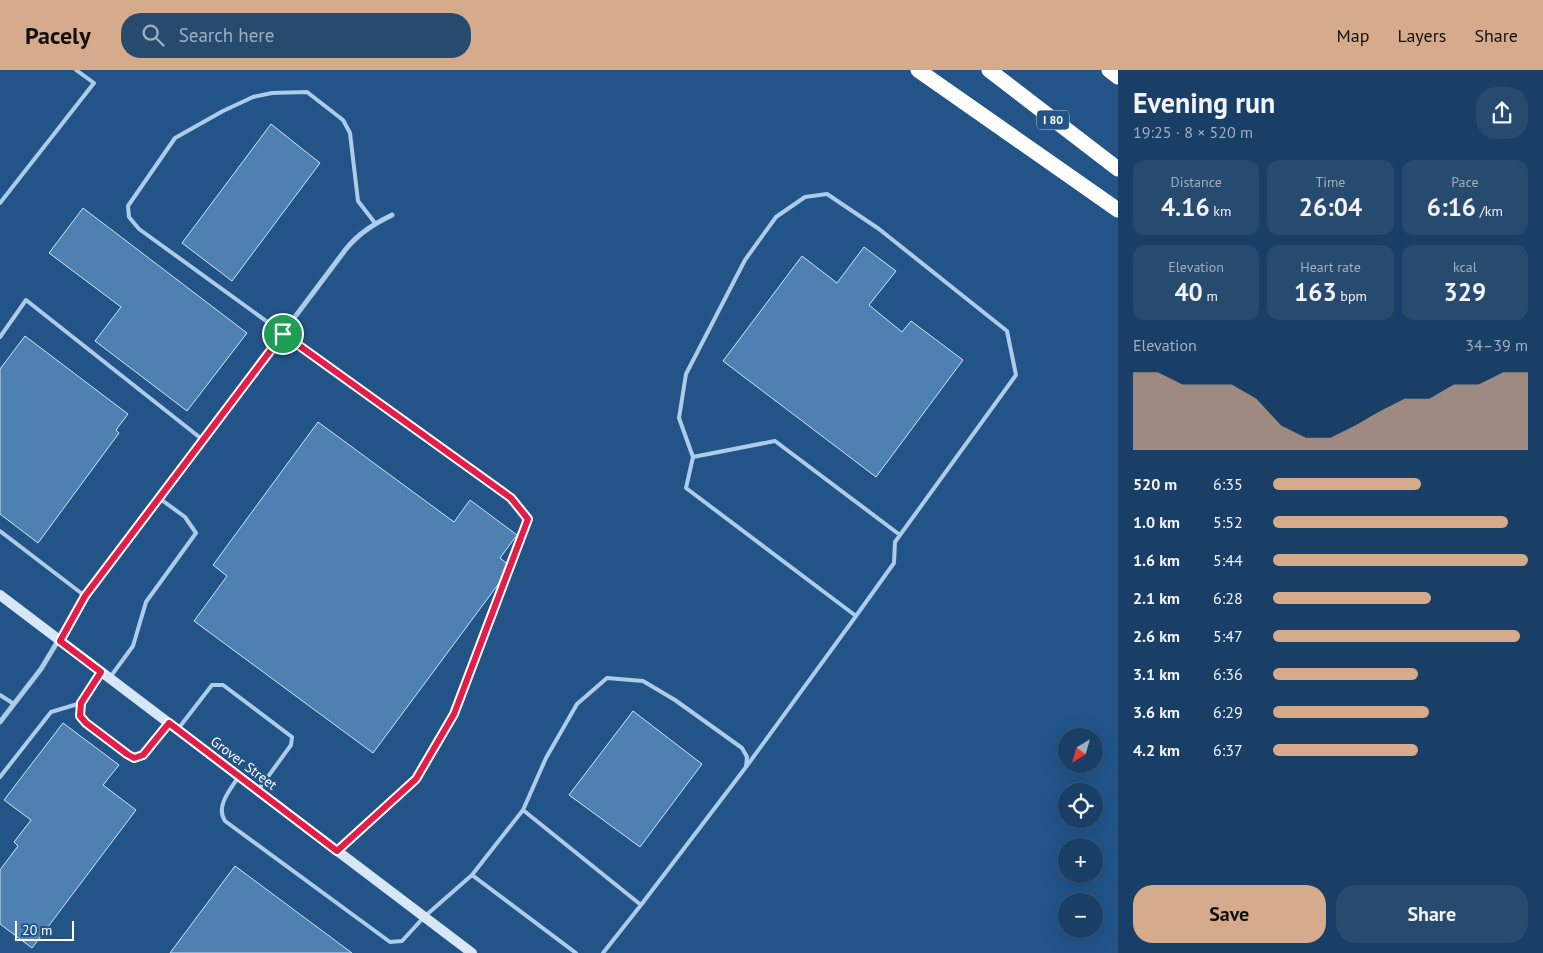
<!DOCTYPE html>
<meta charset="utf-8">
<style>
:root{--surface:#1a3f66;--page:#274a6f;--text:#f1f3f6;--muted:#9fafbf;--line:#38587a;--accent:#d6ab8b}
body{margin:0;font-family:"PT Sans",sans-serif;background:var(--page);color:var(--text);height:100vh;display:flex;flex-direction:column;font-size:19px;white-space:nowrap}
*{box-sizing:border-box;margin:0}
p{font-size:16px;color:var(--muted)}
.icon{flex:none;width:28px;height:28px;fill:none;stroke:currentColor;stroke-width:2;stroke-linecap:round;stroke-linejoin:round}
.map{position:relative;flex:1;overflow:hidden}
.sheet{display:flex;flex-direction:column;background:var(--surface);width:425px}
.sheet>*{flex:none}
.needle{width:32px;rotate:217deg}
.controls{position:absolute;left:1058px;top:658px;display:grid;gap:10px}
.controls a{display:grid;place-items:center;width:45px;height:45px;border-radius:50%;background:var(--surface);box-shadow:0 5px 20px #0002,0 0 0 1px var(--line);font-size:25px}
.scale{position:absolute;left:15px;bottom:12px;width:59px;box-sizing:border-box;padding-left:5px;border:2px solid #fff;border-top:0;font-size:14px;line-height:18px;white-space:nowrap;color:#fff;-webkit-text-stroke:4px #225488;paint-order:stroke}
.pin{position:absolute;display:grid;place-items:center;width:42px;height:42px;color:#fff;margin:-21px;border:2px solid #fff;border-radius:50%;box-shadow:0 1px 5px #0007}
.round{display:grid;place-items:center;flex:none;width:52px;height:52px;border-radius:20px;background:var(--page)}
.overview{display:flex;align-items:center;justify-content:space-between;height:85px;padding:0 15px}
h1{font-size:28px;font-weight:700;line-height:38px}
.metrics{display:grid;grid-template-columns:repeat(3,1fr);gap:8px;height:85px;padding:5px 15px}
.metrics div{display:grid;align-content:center;border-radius:12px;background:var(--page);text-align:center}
.metrics b{font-size:25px;font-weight:700}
.metrics small{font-size:14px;font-weight:400}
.metrics p{font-size:14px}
.chart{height:140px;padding:10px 15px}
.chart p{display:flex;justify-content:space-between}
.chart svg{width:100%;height:90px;margin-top:5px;fill:var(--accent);opacity:.7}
.button{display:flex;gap:10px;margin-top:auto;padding:10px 15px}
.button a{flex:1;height:58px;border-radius:20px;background:var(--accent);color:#111;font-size:20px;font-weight:700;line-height:58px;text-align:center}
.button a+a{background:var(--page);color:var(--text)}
ul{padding:0 15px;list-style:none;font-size:16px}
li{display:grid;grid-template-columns:80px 60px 1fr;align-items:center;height:38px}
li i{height:12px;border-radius:6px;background:var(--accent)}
header{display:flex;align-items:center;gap:30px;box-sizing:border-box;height:70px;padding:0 25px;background:var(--accent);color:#111}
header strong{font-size:24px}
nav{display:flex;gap:28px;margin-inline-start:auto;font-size:18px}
.search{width:350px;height:45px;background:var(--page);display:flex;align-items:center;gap:12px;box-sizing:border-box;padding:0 18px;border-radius:20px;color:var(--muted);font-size:19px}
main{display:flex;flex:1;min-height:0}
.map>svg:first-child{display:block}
.building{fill:#4e80b2;stroke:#d1e5f8}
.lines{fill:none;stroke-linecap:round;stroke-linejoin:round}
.lane{stroke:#adccea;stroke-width:4}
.street{stroke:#adccea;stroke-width:5}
.secondary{stroke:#d8e7f8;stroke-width:10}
.highway{stroke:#fff;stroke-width:15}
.route-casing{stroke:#fff;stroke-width:10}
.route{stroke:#e11d48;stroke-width:6}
.labels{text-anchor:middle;stroke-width:4.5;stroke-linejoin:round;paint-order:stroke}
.shield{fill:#225488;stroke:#bdccdb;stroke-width:1}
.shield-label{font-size:12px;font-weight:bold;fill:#fff}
.street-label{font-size:14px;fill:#fff;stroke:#225488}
</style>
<header>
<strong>Pacely</strong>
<div class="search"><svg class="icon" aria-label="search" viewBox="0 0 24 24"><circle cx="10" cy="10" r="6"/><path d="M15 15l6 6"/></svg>Search here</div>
<nav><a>Map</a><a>Layers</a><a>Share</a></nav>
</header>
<main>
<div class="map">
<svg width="1118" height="883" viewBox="0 0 1118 883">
<rect width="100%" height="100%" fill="#225488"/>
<path class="building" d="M271 54 320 93 232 211 182 173Z
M83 138 247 263 187 341 95 271 121 237 49 183Z
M864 177 896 201 869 235 902 262 911 251 963 290 876 407 723 291 802 186 837 213Z
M25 266 128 344 116 360 119 363 38 473 0 444V299Z
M318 352 454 452 470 430 517 465 500 488 511 497 373 683 194 551 227 506 213 495Z
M633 641 702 694 640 777 569 725Z
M63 653 119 695 103 715 136 740 32 878 0 854V800L18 776 14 772 31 750 4 730Z
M235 796 352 883H170Z"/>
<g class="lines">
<path class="lane" d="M0 133 94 13 76 0
M0 267 26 230 203 370
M693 387 775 371 900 465
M0 461 85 526
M100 603 81 633 80 646 86 653 127 684 134 688 143 685 167 655
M111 606 133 576 146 532 196 463 185 447 159 428
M0 625 14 634
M178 659 212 615H223L292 667 291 675 259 719
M239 706C231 719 215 736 225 751L390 872 402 871 424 847 472 805 523 740 641 835 603 883
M0 707 51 642 81 633
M523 740 546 688 577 634 607 608 643 611 675 630 742 678 747 687 746 697
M338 780 416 709 454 645 528 449 511 428 139 159 129 147 128 136 175 68 223 41 253 27 272 23 307 22 343 50 350 63 358 131 375 153
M472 805 576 883
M641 835 746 697 856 546 686 418 693 387 679 348 686 304 745 190 776 147 805 127 827 124 879 159 1007 261 1016 305 895 472 894 493 856 546"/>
<path class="street" d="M0 652 41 599 85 526 346 179C359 163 374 154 392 145"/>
<path class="secondary" d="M0 525 472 883"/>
<path class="highway" d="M918 0 1118 140
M989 0 1118 99
M1109 0 1118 7"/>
</g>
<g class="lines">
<defs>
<path id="route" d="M283 264 511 428 528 449 454 644 416 709 337 781 169 653 143 685 134 688 127 684 86 653 80 646 81 633 101 602 60 571 85 526Z"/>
</defs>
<use href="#route" class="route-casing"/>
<use href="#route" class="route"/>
</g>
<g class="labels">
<rect class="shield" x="1037" y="40.5" width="32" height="19" rx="4"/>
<g class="shield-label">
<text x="1053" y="54">I 80</text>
</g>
<g class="street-label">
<text transform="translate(244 693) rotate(37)" y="5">Grover Street</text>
</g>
</g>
</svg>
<div class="controls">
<a><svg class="needle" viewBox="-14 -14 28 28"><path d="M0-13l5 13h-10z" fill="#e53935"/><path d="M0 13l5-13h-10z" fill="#9fafbf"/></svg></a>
<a><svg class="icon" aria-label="locate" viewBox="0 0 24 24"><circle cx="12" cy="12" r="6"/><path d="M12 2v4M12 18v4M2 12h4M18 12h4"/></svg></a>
<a>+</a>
<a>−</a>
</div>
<div class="scale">20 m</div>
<div class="pin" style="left:283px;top:264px;background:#1e9e55"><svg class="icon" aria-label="arrive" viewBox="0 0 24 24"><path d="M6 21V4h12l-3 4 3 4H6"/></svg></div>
</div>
<section class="sheet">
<div class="overview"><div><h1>Evening run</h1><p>19:25 · 8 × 520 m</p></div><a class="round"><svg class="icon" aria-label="share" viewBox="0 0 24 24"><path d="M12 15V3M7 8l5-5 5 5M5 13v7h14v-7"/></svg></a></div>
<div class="metrics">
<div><p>Distance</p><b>4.16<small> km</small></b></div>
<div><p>Time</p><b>26:04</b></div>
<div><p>Pace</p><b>6:16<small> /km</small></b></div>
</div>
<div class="metrics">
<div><p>Elevation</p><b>40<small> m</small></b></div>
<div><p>Heart rate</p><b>163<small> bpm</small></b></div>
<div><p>kcal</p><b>329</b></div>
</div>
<div class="chart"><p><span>Elevation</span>34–39 m</p>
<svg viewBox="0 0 160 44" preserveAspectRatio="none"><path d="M0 44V6L10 6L20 12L30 12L40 12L50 19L60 32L70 38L80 38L90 32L100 25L110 19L120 19L130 12L140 12L150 6L160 6V44z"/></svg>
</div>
<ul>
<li><b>520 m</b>6:35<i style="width:58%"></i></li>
<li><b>1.0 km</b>5:52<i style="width:92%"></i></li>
<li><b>1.6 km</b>5:44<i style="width:100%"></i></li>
<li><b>2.1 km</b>6:28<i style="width:62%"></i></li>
<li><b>2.6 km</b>5:47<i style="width:97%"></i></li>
<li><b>3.1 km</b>6:36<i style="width:57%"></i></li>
<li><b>3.6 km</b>6:29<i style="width:61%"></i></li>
<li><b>4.2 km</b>6:37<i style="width:57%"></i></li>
</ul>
<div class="button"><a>Save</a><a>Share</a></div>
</section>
</main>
